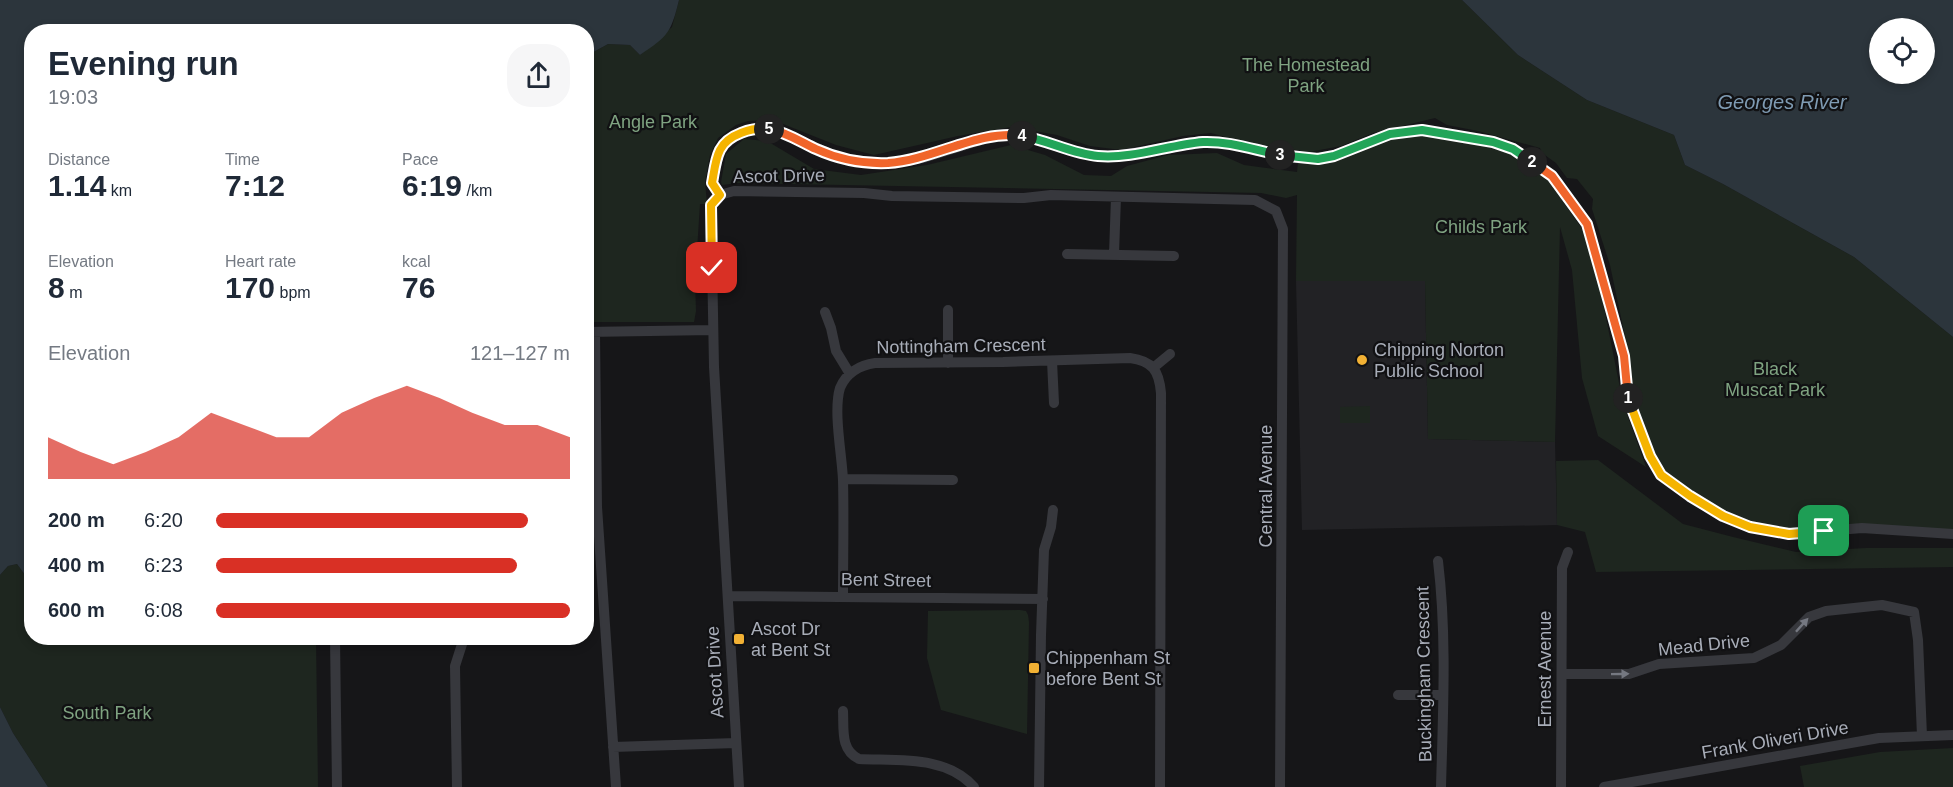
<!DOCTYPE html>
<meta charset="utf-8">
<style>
:root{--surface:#fff;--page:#f6f6f7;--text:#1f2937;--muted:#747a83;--accent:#d93025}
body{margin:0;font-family:Helvetica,sans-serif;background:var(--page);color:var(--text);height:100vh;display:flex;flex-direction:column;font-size:22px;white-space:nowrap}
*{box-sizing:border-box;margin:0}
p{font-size:20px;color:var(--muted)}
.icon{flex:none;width:33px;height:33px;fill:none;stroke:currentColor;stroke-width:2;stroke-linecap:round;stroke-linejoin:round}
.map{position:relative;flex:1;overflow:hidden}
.drawer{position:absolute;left:24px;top:24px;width:570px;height:621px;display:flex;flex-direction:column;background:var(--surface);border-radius:24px;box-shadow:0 3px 9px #0003}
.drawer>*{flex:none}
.buttons{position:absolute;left:1869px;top:18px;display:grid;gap:12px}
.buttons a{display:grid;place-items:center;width:66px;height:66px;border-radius:50%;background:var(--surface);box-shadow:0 3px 9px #0003;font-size:30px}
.pin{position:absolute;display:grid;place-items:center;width:51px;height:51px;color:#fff;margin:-26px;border-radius:12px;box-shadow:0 3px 9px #0006}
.km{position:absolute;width:30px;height:30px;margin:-15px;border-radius:50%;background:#222;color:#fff;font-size:16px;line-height:30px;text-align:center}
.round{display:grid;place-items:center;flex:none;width:63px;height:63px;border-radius:24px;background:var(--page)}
.headline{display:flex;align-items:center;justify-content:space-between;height:102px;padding:0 24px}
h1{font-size:33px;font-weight:700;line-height:45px}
.stats{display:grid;grid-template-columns:repeat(3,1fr);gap:9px;height:102px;padding:6px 24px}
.stats div{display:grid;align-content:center}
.stats b{font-size:30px;font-weight:700}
.stats small{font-size:16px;font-weight:400}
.stats p{font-size:16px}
.chart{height:168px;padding:12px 24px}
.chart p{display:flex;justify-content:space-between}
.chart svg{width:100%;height:108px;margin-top:6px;fill:var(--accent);opacity:.7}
ul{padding:0 24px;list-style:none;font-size:20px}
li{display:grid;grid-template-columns:96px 72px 1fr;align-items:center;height:45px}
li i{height:15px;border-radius:8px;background:var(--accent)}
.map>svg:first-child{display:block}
.built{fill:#222225}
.green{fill:#1e261f}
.water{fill:#2c353c;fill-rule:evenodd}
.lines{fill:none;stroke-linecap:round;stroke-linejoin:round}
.street{stroke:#37383d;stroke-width:10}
.oneway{fill:#757881}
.split-1-casing{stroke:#fff;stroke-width:12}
.split-2-casing{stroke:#fff;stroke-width:12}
.split-3-casing{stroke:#fff;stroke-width:12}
.split-4-casing{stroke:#fff;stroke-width:12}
.split-5-casing{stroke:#fff;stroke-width:12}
.split-6-casing{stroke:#fff;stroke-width:12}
.split-1{stroke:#f5b400;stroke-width:8}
.split-2{stroke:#f0652b;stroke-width:8}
.split-3{stroke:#22a559;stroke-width:8}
.split-4{stroke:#22a559;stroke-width:8}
.split-5{stroke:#f0652b;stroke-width:8}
.split-6{stroke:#f5b400;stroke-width:8}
.poi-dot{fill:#f2b134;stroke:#111113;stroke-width:2}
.labels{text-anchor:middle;stroke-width:4.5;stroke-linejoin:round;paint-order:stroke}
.park-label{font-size:18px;fill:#7fa381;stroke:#111113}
.street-label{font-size:18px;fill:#a8adb8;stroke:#111113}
.poi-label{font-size:18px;fill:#a8adb8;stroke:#111113;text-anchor:start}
.water-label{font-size:20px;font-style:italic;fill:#7f9bb3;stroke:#111113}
</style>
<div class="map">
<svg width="1953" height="787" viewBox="0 0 1953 787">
<rect width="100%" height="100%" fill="#161618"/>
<path class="built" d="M1296 281H1425L1428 439 1555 442 1557 525 1302 530Z"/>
<path class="green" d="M679 0H1462L1518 55 1587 100 1674 135 1685 165 1723 184 1854 257 1953 337V534L1919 530 1789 534 1750 527 1661 475 1628 400 1626 341 1610 265 1592 209 1593 199 1577 179 1567 178 1556 163 1542 153 1540 148 1478 131 1447 125 1435 118 1373 133 1341 146 1309 152 1244 142 1211 133 1183 136 1121 150 1090 146 1057 135 1011 127 958 136 874 155 836 145 773 120 748 121 736 125 718 138 710 155 705 182 707 204H700L695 281 696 311 694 322H587L586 52 590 54 608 44 630 45 640 55 672 27Z
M1405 136H1433L1472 143 1512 154 1545 176 1585 233 1598 278 1623 403 1646 467 1598 436 1582 378 1572 270 1560 227 1555 442 1428 439 1425 281H1296L1297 195 1286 198 1261 193 737 183 722 185 721 182 726 154 744 139 767 141 814 169 861 175 927 165 1011 145 1045 155 1084 175 1111 176 1127 166 1168 155 1217 153 1244 165 1297 172 1298 163 1387 139Z
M1370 406V423H1340V407Z
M1598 460 1683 524 1733 537 1796 552 1866 548H1953V567L1596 572 1585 532 1557 525 1556 461Z
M17 564 28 579H31L32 638H316L318 787H48L13 733 0 707V575L8 566Z
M1020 610 1026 611 1028 615 1029 622 1027 734 941 710 927 658 928 611Z
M1953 748V787H1804L1800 766 1880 752Z"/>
<path class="water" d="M0 0H679C671 33 668 36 640 55L630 45 608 44 590 54 587 52 586 32H32L31 579H28L17 564 8 566 0 575Z
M1462 0H1953V337L1854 257 1723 184 1685 165 1674 135 1587 100 1518 55ZM1880 28H1924V74H1880Z
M0 707 13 733 48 787H0Z"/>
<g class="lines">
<path class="street" d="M720 195 712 183 720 149 734 136 746 131 764 128 790 136 833 155 849 160 885 163 923 158 997 135H1014L1031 138 1083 154 1098 156H1113L1177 146 1214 142 1230 143 1293 158 1318 159 1334 156 1390 133 1422 130 1493 142 1513 149 1552 176 1587 224 1624 356 1628 400 1650 456 1661 475 1690 497 1723 516 1750 527 1789 534 1862 528 1953 534
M1067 254 1174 256
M1114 254 1116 197
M948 310V363
M825 312 831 328 836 351 850 374
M586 332 713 330
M595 332 597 507 616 787
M1052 361 1054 403
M1153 368 1170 354
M843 479 953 480
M1438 561C1447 636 1443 712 1441 787
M728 596 1043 599
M843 596C843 557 844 519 843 480 842 455 833 411 840 388 846 373 860 365 875 363L1003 362 1130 358C1152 361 1159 370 1161 393L1160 787
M335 638 337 787
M1562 674H1629L1659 664 1754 658 1781 645 1809 617 1826 611 1882 605 1914 612 1918 640 1922 736
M1398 695H1443
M843 711C844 729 840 750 859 759 897 761 946 755 974 787
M613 747 736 743
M457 787 455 666 464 638
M739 787 714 367 711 205 720 195 734 191 864 193 892 196 1024 198 1051 195 1255 200 1276 211 1283 229 1280 787
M1039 787 1041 635 1044 550 1051 527 1053 510
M1561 787 1562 568 1568 552
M1604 787 1879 738 1953 735"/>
</g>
<defs><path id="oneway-solid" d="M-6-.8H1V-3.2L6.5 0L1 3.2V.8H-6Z" transform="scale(1.5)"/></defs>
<g class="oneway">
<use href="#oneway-solid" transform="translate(1802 625) rotate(-48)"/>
<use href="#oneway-solid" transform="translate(1620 674) rotate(-1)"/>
</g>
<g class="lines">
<defs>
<path id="split-1" d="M1628 398 1650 456 1661 475 1690 496 1723 516 1750 527 1789 534 1824 531"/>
<path id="split-2" d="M1532 162 1552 176 1587 224 1624 356 1628 398"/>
<path id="split-3" d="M1280 155 1318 159 1334 156 1390 134 1422 130 1493 142 1513 149 1532 162"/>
<path id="split-4" d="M1022 136C1048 140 1072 154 1098 156 1133 159 1168 145 1203 142 1230 141 1254 150 1280 155"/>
<path id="split-5" d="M769 129C786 132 801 142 816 149 838 159 864 164 888 163 933 160 980 129 1022 136"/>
<path id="split-6" d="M712 268 711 205 720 195 712 183C714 173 715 160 720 150 728 134 753 127 769 129"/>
</defs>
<use href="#split-1" class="split-1-casing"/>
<use href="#split-2" class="split-2-casing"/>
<use href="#split-3" class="split-3-casing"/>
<use href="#split-4" class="split-4-casing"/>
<use href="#split-5" class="split-5-casing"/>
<use href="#split-6" class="split-6-casing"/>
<use href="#split-1" class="split-1"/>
<use href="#split-2" class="split-2"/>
<use href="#split-3" class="split-3"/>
<use href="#split-4" class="split-4"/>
<use href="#split-5" class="split-5"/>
<use href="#split-6" class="split-6"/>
</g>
<g class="poi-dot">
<circle cx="1362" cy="360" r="6"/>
<rect x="733" y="633" width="12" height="12" rx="3"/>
<rect x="1028" y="662" width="12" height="12" rx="3"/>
</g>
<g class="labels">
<g class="park-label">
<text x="1306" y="71">The Homestead<tspan x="1306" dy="21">Park</tspan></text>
<text x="653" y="128">Angle Park</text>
<text x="1481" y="233">Childs Park</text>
<text x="1775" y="375">Black<tspan x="1775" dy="21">Muscat Park</tspan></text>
<text x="107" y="719">South Park</text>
</g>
<g class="street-label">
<text transform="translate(779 176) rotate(-1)" y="6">Ascot Drive</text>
<text transform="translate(961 346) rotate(-1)" y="6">Nottingham Crescent</text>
<text transform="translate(1266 486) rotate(-90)" y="6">Central Avenue</text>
<text transform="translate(886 580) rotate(1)" y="6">Bent Street</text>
<text transform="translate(1704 645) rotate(-6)" y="6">Mead Drive</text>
<text transform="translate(1545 669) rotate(-90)" y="6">Ernest Avenue</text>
<text transform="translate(715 672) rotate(-93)" y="6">Ascot Drive</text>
<text transform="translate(1424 674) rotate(-91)" y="6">Buckingham Crescent</text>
<text transform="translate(1775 740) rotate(-10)" y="6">Frank Oliveri Drive</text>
</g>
<g class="poi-label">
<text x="1374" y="356">Chipping Norton<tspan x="1374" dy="21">Public School</tspan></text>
<text x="751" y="635">Ascot Dr<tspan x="751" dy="21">at Bent St</tspan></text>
<text x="1046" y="664">Chippenham St<tspan x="1046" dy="21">before Bent St</tspan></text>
</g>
<g class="water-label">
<text x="1782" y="109">Georges River</text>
</g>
</g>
</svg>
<div class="buttons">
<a><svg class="icon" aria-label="locate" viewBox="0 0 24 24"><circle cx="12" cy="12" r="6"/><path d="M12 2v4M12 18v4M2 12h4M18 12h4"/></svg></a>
</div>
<div class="pin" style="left:1824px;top:531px;background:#1e9e55"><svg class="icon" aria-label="arrive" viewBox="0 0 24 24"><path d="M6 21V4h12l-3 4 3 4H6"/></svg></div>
<div class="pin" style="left:712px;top:268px;background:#d93025"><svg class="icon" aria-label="check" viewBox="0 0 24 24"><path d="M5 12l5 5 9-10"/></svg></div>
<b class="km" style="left:1628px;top:398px">1</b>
<b class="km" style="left:1532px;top:162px">2</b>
<b class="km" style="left:1280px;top:155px">3</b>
<b class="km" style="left:1022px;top:136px">4</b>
<b class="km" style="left:769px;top:129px">5</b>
<section class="drawer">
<div class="headline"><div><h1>Evening run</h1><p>19:03</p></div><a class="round"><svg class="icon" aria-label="share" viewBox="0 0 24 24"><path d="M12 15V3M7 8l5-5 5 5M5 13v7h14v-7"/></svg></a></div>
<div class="stats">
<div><p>Distance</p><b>1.14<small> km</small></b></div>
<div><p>Time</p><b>7:12</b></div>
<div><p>Pace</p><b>6:19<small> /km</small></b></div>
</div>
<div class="stats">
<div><p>Elevation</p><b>8<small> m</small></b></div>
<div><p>Heart rate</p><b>170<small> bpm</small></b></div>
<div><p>kcal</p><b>76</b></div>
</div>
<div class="chart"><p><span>Elevation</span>121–127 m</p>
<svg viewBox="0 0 160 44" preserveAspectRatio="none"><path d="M0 44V27L10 33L20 38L30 33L40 27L50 17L60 22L70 27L80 27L90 17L100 11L110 6L120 11L130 17L140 22L150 22L160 27V44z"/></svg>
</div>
<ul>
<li><b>200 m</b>6:20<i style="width:88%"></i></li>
<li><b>400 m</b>6:23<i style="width:85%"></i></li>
<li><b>600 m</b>6:08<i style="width:100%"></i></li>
</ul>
</section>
</div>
